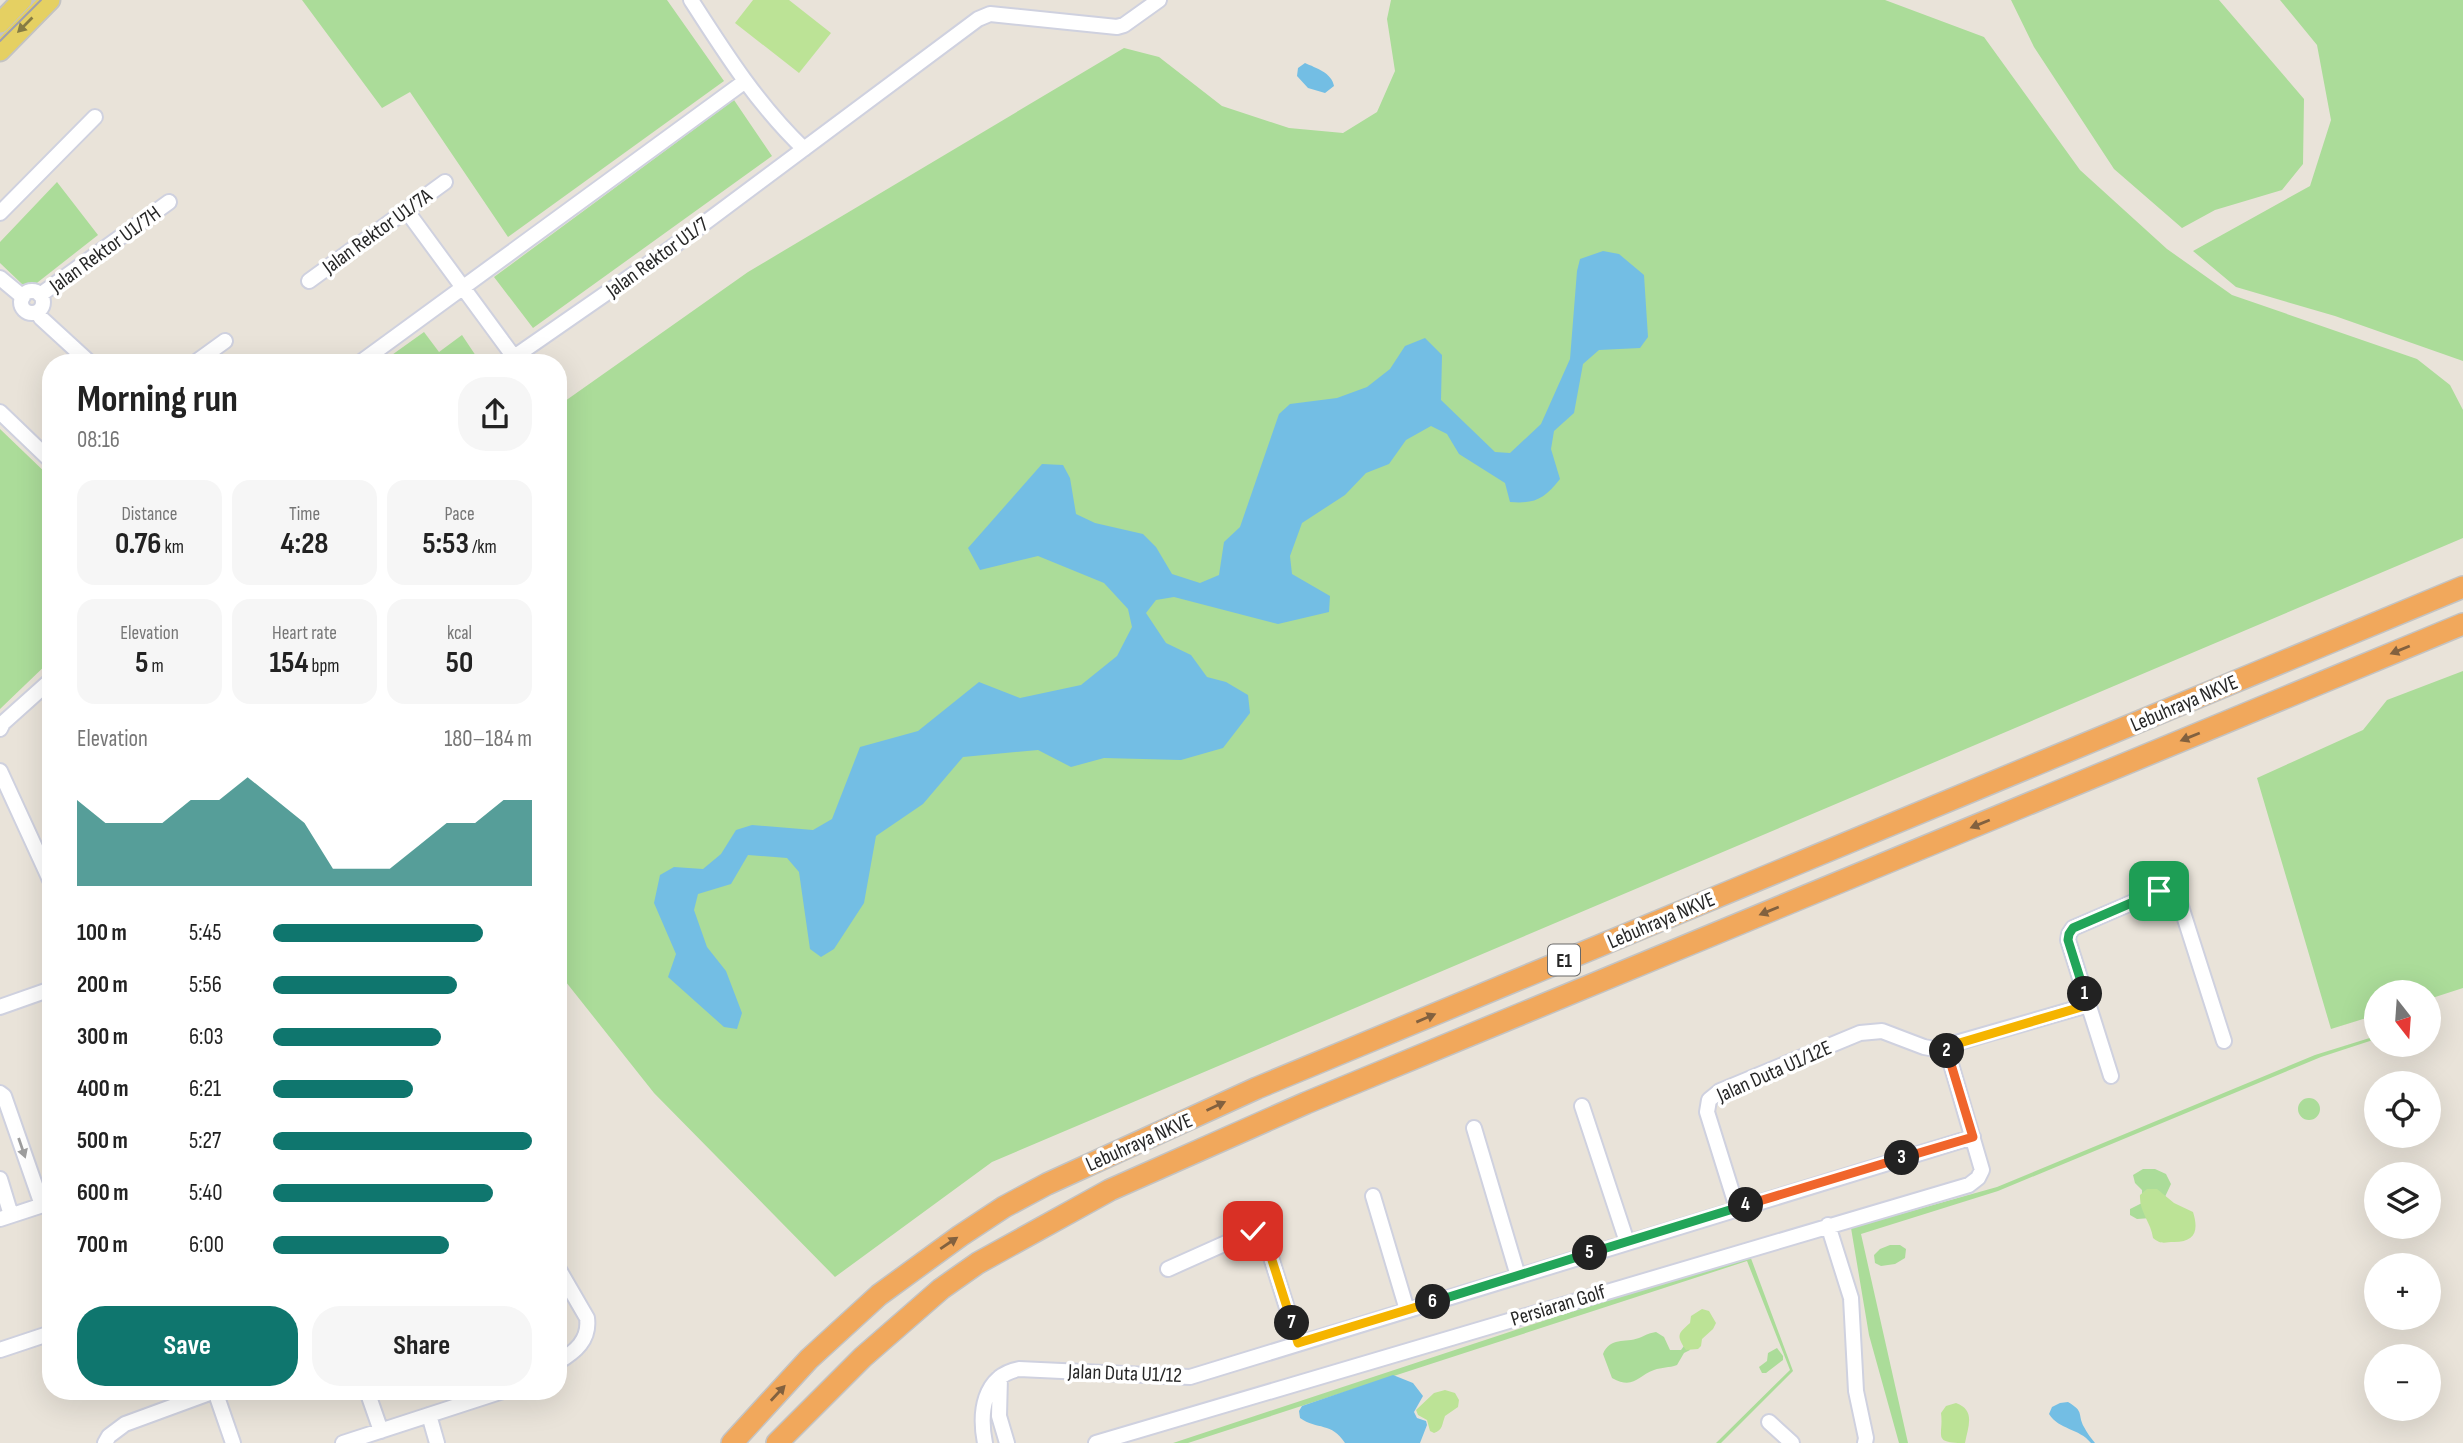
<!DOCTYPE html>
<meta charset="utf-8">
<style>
:root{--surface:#fff;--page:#f6f6f6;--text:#222;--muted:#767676;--accent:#0f766e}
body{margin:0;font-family:"Sofia Sans Condensed",sans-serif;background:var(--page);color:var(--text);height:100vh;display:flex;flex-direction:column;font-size:26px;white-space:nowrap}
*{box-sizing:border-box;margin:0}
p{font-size:23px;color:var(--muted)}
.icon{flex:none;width:38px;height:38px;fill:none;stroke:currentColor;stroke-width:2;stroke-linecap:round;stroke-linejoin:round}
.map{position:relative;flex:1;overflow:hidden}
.side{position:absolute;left:42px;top:354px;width:525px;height:1046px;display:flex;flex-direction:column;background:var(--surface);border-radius:28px;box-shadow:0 7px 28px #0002}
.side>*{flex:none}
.needle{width:46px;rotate:163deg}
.buttons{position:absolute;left:2364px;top:980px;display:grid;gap:14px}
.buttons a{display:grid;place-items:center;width:77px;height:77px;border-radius:50%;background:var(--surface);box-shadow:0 7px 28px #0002;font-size:35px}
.pin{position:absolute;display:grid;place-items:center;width:60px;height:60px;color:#fff;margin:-30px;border-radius:14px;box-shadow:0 4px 10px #0006}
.km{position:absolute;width:35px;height:35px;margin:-18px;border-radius:50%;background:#222;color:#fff;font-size:19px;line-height:35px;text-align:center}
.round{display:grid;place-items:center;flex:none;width:74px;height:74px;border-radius:28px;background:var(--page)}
.overview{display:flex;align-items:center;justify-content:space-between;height:119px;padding:0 35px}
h1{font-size:38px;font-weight:700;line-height:52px}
.metrics{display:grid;grid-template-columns:repeat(3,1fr);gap:10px;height:119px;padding:7px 35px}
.metrics div{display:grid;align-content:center;border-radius:18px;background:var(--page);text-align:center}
.metrics b{font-size:30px;font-weight:700}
.metrics small{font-size:19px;font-weight:400}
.metrics p{font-size:19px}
.chart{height:196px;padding:14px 35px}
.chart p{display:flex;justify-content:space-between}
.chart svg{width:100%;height:126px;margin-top:7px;fill:var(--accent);opacity:.7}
.primary-button{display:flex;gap:14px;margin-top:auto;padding:14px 35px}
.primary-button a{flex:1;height:80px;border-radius:28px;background:var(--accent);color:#fff;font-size:28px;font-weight:700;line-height:80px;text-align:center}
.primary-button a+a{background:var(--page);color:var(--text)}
ul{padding:0 35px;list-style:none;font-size:23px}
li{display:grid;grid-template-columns:112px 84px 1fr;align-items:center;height:52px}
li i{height:18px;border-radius:9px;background:var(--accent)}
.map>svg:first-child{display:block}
.green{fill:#abdc99}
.pitch{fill:#bce396}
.water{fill:#73bee4}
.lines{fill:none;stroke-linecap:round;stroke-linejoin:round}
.minor-casing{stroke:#cfd1df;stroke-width:18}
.major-casing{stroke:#c3c3c3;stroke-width:23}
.highway-casing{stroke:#c3c3c3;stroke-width:24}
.minor{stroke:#fff;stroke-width:14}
.major{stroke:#e5d062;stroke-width:19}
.highway{stroke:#f1a85c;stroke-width:21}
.tram{stroke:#9d9eb0;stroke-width:2}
.oneway{fill:#867c44}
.oneway2{fill:#82613f}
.oneway3{fill:#9e9e9e}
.split-1-casing{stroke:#fff;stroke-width:14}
.split-2-casing{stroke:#fff;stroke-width:14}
.split-3-casing{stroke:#fff;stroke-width:14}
.split-4-casing{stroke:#fff;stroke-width:14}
.split-5-casing{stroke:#fff;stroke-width:14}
.split-6-casing{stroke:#fff;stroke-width:14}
.split-7-casing{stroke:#fff;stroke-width:14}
.split-8-casing{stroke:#fff;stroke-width:14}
.split-1{stroke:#22a559;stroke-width:9}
.split-2{stroke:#f5b400;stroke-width:9}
.split-3{stroke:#f0652b;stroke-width:9}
.split-4{stroke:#f0652b;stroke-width:9}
.split-5{stroke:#22a559;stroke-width:9}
.split-6{stroke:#22a559;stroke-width:9}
.split-7{stroke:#f5b400;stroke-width:9}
.split-8{stroke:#f5b400;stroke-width:9}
.labels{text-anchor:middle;stroke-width:7;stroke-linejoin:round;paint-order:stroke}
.shield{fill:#fff;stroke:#686868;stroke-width:2}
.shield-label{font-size:19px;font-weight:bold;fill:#272727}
.street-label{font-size:21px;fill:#272727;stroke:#fff}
</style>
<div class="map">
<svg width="2463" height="1443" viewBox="0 0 2463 1443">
<rect width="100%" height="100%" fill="#e9e3d9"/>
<path class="green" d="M302 0H667L724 81 508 237 410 92 382 108Z
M1391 0H1885L1984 37 2080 170 2167 249 2232 295 2417 359 2450 385 2463 410V538L992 1162 835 1277 654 1093 558 972V406L748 272 1124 48 1159 57 1222 106 1289 128 1343 133 1377 112 1395 71 1387 19Z
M2011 0H2219L2304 99 2303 164 2282 190 2215 210 2182 228 2114 169 2034 47Z
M2280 0H2463V361L2335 316 2236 287 2193 251 2310 186 2331 120 2317 45Z
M734 100 772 156 533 328 494 277Z
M57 182 98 235 33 286 22 284 0 263V242Z
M424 332 439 352 462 335 480 362H382Z
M0 429 51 478V660L0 709Z
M2463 671V988L2429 999V992H2376V1015L2331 1029 2257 778 2363 730 2387 700Z
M2376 1036V1039L2321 1057 1998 1191 1861 1234 1908 1443H1899L1869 1335 1851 1228 1997 1187 2315 1055Z
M2298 1109a11 11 0 1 1 22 0a11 11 0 1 1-22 0Z
M2143 1169H2155L2166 1174 2171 1184 2164 1199 2151 1218 2137 1219 2130 1215V1209L2142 1203V1190L2135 1183 2133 1175Z
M1890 1245H1900L1906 1249 1905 1258 1895 1264 1881 1266 1875 1263 1874 1255 1880 1249Z
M1749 1253 1793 1371 1721 1443H1716L1790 1370 1747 1261 1188 1443H1173Z
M1656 1332 1664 1337 1670 1350H1681L1686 1343 1690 1350 1684 1353 1677 1365C1669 1368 1662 1367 1654 1370 1637 1376 1634 1390 1612 1378L1603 1354C1610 1337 1625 1343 1639 1338 1646 1335 1649 1333 1656 1332Z
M1777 1348 1783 1356V1360L1766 1373H1762L1759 1367 1767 1361 1768 1353Z"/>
<path class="pitch" d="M753 0H789L831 33 799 73 735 23Z
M2147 1189H2157L2174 1203 2193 1212C2199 1231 2195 1242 2174 1242 2165 1242 2161 1245 2153 1238 2151 1222 2139 1212 2140 1195Z
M1702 1309 1709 1311 1716 1323 1713 1329 1702 1339 1701 1346 1698 1349 1686 1350C1675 1335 1679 1333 1690 1323L1691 1316Z
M1445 1390 1455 1393 1459 1400 1458 1407 1445 1416C1442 1424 1443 1430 1434 1433L1430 1431 1427 1420 1418 1415 1416 1410 1434 1393Z
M1956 1403C1976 1410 1968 1427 1965 1443 1931 1443 1944 1436 1941 1413L1946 1406Z"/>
<path class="water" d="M1305 63C1316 68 1332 73 1334 86L1325 93 1308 88 1297 76 1298 68Z
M1603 251 1619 254 1644 275 1648 337 1640 348 1599 350 1583 364 1574 413 1554 431 1551 449 1560 479C1544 499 1535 504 1510 502L1505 483 1459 454 1447 434 1431 426 1406 440 1389 464 1366 473 1345 495 1302 523 1290 556 1292 574 1330 596 1329 612 1278 624 1174 597 1156 600 1146 613 1166 643 1191 655 1207 677 1226 682 1248 695 1250 713 1223 748 1181 760 1104 758 1071 767 1038 750 963 757 923 804 876 836 864 903 834 949 821 957 810 949 799 872 787 858 748 855 731 884 698 894 694 910 707 947 726 971 742 1013 737 1029 724 1027 668 977 676 954 654 903 660 875 674 867 703 869 721 854 736 830 752 825 813 830 832 819 860 747 918 731 979 682 1020 698 1081 685 1117 656 1132 627 1128 609 1104 583 1038 556 980 570 968 548 1042 464 1063 465 1070 478 1076 514 1095 523 1143 534 1156 547 1172 574 1200 583 1219 575 1224 542 1240 527 1279 414 1290 404 1337 398 1367 387 1390 369 1405 346 1425 338 1442 355 1441 400 1495 452 1510 453 1541 424 1570 359 1577 271 1580 259Z
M1393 1375 1413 1383 1423 1396 1414 1412 1417 1418 1426 1421 1427 1425 1420 1443H1345C1332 1422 1317 1430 1300 1418L1299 1411 1302 1406Z
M2068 1402C2085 1412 2077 1414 2084 1427 2087 1433 2091 1438 2095 1443H2091C2079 1428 2059 1430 2049 1414L2052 1407 2060 1403Z"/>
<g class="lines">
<defs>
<path id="minor" d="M691 0C725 53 758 105 804 149
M406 210 514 357
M0 213 95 117
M0 278 23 297
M309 281 445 182
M21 302a11 11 0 1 1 22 0a11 11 0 1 1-22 0Z
M40 295 169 202
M37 312 41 318 89 362
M196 362 225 341
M361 362 744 82
M507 362 667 251 978 19 990 14 1117 27 1124 25 1159 0
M0 412 51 461
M0 729 3 723 51 680
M0 771 51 882
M0 1007 51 989
M2111 1076 2068 940 2069 934 2073 928 2159 891 2172 893 2179 900 2224 1041
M0 1093 4 1096 42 1205
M1582 1106 1627 1242
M1474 1128 1518 1276
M0 1179 11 1215
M1373 1196 1407 1310
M1737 1208 1707 1112 1709 1100 1720 1091 1860 1033 1882 1031 1924 1047 1935 1049 2088 1005
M0 1219 49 1203
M1828 1225 1851 1298 1856 1391 1866 1438 1865 1443
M558 1268 587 1318C590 1340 575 1352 558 1362
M1168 1269 1253 1231 1260 1232 1264 1235 1298 1343
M0 1350 51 1333
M1000 1377 999 1416 1007 1443
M215 1391 233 1443
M367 1391 381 1431
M429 1415 437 1443
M1769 1422 1792 1443
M105 1443 109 1436 125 1424 215 1391
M343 1443 503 1391
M985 1443C979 1413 983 1376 1019 1369L1190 1377 1973 1137
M1096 1443 1969 1185 1978 1178 1982 1170 1946 1047"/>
<path id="major" d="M0 23 22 0
M0 51 50 0"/>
<path id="highway" d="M732 1443 809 1359 879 1295 960 1236 1004 1207 1047 1184 1257 1088 2463 587
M777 1443 863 1357 941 1289 978 1263 1110 1190 1306 1103 2463 624"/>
</defs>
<use href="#minor" class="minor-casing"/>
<use href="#major" class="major-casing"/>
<use href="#highway" class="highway-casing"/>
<use href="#minor" class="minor"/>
<use href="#major" class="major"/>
<use href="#highway" class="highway"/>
<path class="tram" d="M0 41 41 0"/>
</g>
<defs><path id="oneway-solid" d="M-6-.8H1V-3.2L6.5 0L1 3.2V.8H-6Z" transform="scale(1.75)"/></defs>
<use class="oneway" href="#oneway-solid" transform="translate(25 25) rotate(135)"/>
<g class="oneway2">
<use href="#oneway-solid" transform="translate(2400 650) rotate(158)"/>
<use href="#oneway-solid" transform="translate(2190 737) rotate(158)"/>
<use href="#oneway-solid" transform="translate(1980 824) rotate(158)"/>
<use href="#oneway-solid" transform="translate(1769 911) rotate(158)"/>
<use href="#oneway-solid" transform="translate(1426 1018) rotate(-23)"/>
<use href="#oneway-solid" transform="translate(1216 1106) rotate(-25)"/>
<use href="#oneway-solid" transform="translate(949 1243) rotate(-34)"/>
<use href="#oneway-solid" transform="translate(778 1393) rotate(-47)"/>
</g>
<use class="oneway3" href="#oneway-solid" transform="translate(22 1148) rotate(71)"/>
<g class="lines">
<defs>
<path id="split-1" d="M2085 994 2068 940 2069 934 2073 928 2159 891"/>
<path id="split-2" d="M1947 1051 1946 1047 2088 1005 2085 994"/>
<path id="split-3" d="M1902 1158 1973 1137 1947 1051"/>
<path id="split-4" d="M1746 1205 1902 1158"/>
<path id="split-5" d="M1590 1253 1746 1205"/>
<path id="split-6" d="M1433 1302 1590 1253"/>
<path id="split-7" d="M1292 1323 1298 1343 1433 1302"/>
<path id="split-8" d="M1253 1231 1260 1232 1264 1235 1292 1323"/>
</defs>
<use href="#split-1" class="split-1-casing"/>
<use href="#split-2" class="split-2-casing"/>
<use href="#split-3" class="split-3-casing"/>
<use href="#split-4" class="split-4-casing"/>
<use href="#split-5" class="split-5-casing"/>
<use href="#split-6" class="split-6-casing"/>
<use href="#split-7" class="split-7-casing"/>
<use href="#split-8" class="split-8-casing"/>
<use href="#split-1" class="split-1"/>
<use href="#split-2" class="split-2"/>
<use href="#split-3" class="split-3"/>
<use href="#split-4" class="split-4"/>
<use href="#split-5" class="split-5"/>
<use href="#split-6" class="split-6"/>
<use href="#split-7" class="split-7"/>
<use href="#split-8" class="split-8"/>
</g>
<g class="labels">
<rect class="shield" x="1548" y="944.5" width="32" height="31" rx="5"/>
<g class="shield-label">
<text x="1564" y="967">E1</text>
</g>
<g class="street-label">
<text transform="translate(377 231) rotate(-36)" y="7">Jalan Rektor U1/7A</text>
<text transform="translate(105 249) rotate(-36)" y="7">Jalan Rektor U1/7H</text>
<text transform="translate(657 257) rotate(-36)" y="7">Jalan Rektor U1/7</text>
<text transform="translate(2184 703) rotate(-23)" y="7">Lebuhraya NKVE</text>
<text transform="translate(1661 920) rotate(-23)" y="7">Lebuhraya NKVE</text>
<text transform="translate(1774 1071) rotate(-24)" y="7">Jalan Duta U1/12E</text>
<text transform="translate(1139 1142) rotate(-24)" y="7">Lebuhraya NKVE</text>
<text transform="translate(1558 1305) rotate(-17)" y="7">Persiaran Golf</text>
<text transform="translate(1125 1373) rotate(2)" y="7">Jalan Duta U1/12</text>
</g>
</g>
</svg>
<div class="buttons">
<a><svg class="needle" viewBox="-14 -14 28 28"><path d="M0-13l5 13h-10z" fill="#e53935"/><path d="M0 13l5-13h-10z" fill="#767676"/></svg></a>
<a><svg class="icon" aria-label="locate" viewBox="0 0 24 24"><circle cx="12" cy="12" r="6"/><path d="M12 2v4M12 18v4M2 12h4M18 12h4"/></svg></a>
<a><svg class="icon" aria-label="layers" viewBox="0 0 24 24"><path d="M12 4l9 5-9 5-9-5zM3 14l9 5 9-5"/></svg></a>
<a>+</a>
<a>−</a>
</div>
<div class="pin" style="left:2159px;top:891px;background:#1e9e55"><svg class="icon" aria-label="arrive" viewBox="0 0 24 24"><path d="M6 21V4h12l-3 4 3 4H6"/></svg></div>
<div class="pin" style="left:1253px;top:1231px;background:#d93025"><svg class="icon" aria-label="check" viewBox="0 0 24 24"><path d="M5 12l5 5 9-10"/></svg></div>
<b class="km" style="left:2085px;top:994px">1</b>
<b class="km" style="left:1947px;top:1051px">2</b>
<b class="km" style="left:1902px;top:1158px">3</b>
<b class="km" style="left:1746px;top:1205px">4</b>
<b class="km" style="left:1590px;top:1253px">5</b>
<b class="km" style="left:1433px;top:1302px">6</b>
<b class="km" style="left:1292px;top:1323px">7</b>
<section class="side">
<div class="overview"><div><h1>Morning run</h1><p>08:16</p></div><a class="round"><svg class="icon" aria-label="share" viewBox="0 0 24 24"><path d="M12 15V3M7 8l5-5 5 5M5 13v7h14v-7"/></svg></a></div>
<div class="metrics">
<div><p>Distance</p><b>0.76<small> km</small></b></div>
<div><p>Time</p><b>4:28</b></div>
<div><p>Pace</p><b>5:53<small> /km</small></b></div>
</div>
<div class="metrics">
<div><p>Elevation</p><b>5<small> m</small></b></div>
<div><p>Heart rate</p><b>154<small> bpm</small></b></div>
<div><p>kcal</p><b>50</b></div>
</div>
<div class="chart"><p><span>Elevation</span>180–184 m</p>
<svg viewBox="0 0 160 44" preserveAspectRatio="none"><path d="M0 44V14L10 22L20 22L30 22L40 14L50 14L60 6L70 14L80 22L90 38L100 38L110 38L120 30L130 22L140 22L150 14L160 14V44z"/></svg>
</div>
<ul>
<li><b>100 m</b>5:45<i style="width:81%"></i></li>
<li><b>200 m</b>5:56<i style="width:71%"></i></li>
<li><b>300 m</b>6:03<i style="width:65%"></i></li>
<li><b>400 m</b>6:21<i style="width:54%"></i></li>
<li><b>500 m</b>5:27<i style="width:100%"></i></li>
<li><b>600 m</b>5:40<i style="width:85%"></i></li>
<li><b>700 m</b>6:00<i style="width:68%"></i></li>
</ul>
<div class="primary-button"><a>Save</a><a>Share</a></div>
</section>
</div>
